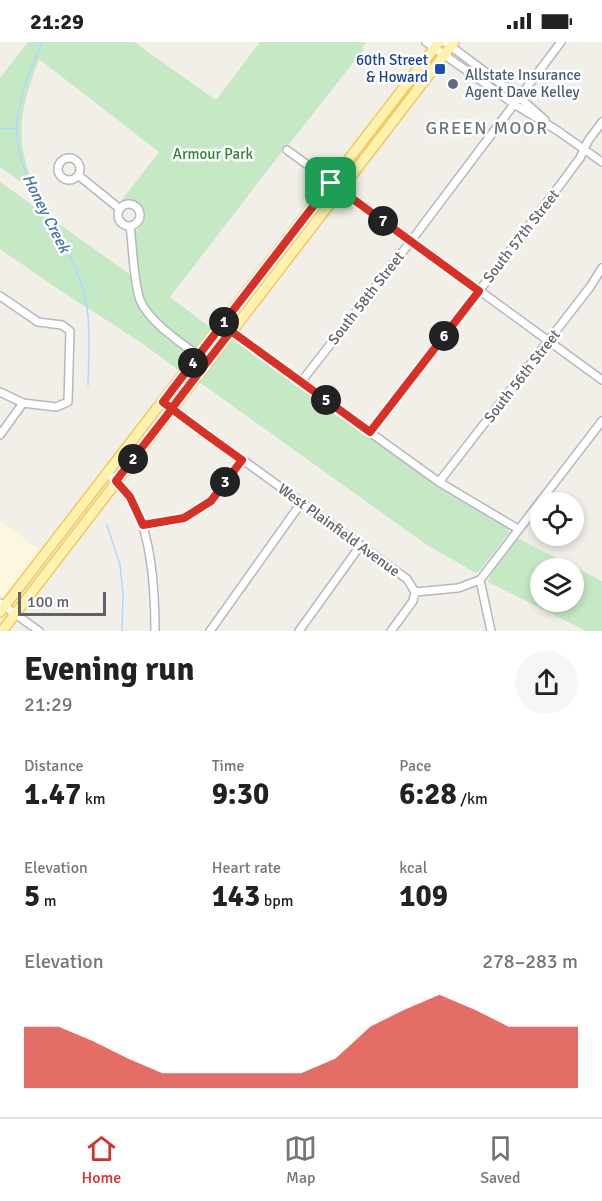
<!DOCTYPE html>
<meta charset="utf-8">
<style>
:root{--surface:#fff;--page:#f6f6f6;--text:#222;--muted:#767676;--line:#e0e0e0;--accent:#d93025}
body{margin:0;font-family:Signika,sans-serif;background:var(--page);color:var(--text);height:100vh;display:flex;flex-direction:column;font-size:22px;white-space:nowrap}
*{box-sizing:border-box;margin:0}
p{font-size:20px;color:var(--muted)}
.icon{flex:none;width:33px;height:33px;fill:none;stroke:currentColor;stroke-width:2;stroke-linecap:round;stroke-linejoin:round}
.map{position:relative;height:589px;overflow:hidden}
.sheet{display:flex;flex-direction:column;background:var(--surface);flex:1}
.sheet>*{flex:none}
.fabs{position:absolute;left:530px;top:450px;display:grid;gap:12px}
.fabs a{display:grid;place-items:center;width:54px;height:54px;border-radius:50%;background:var(--surface);box-shadow:0 3px 9px #0003;font-size:30px}
.scale{position:absolute;left:18px;bottom:15px;width:88px;box-sizing:border-box;padding-left:6px;border:3px solid #5f6368;border-top:0;font-size:16px;line-height:21px;white-space:nowrap;color:#5f6368;-webkit-text-stroke:4px #fff;paint-order:stroke}
.pin{position:absolute;display:grid;place-items:center;width:51px;height:51px;color:#fff;margin:-26px;border-radius:12px;box-shadow:0 3px 9px #0006}
.km{position:absolute;width:30px;height:30px;margin:-15px;border-radius:50%;background:#222;color:#fff;font-size:16px;line-height:30px;text-align:center}
.round{display:grid;place-items:center;flex:none;width:63px;height:63px;border-radius:32px;background:var(--page)}
.summary{display:flex;align-items:center;justify-content:space-between;height:102px;padding:0 24px}
h1{font-size:33px;font-weight:700;line-height:45px}
.stats{display:grid;grid-template-columns:repeat(3,1fr);gap:9px;height:102px;padding:6px 24px}
.stats div{display:grid;align-content:center}
.stats b{font-size:30px;font-weight:700}
.stats small{font-size:16px;font-weight:400}
.stats p{font-size:16px}
.chart{height:168px;padding:12px 24px}
.chart p{display:flex;justify-content:space-between}
.chart svg{width:100%;height:108px;margin-top:6px;fill:var(--accent);opacity:.7}
.status{display:flex;justify-content:space-between;align-items:center;height:42px;padding:0 30px;background:var(--surface);direction:ltr}
.status svg{height:16px;fill:currentColor}
.tab-bar{display:flex;justify-content:space-around;align-items:center;height:84px;border-top:2px solid var(--line);background:var(--surface);font-size:16px;color:var(--muted)}
.tab-bar a{display:grid;justify-items:center;gap:3px}
.tab-bar .selected{color:var(--accent)}
.map>svg:first-child{display:block}
.commercial{fill:#fef7e0}
.green{fill:#c5e8c5;fill-rule:evenodd}
.lines{fill:none;stroke-linecap:round;stroke-linejoin:round}
.stream{stroke:#aadaff;stroke-width:1.5}
.minor-casing{stroke:#b5b8bc;stroke-width:10}
.major-casing{stroke:#f2c960;stroke-width:12}
.minor{stroke:#fff;stroke-width:7}
.major{stroke:#fff2af;stroke-width:9}
.route-casing{stroke:#fff;stroke-width:12}
.route{stroke:#d93025;stroke-width:8}
.transit-dot{fill:#1a4fb4;stroke:#fff;stroke-width:2}
.service-dot{fill:#5c6f8a;stroke:#fff;stroke-width:2}
.labels{text-anchor:middle;stroke-width:5;stroke-linejoin:round;paint-order:stroke}
.transit-label{font-size:15px;fill:#164399;stroke:#fff;text-anchor:end}
.service-label{font-size:15px;fill:#4e5e75;stroke:#fff;text-anchor:start}
.park-label{font-size:15px;fill:#348238;stroke:#fff}
.street-label{font-size:15px;fill:#5f6368;stroke:#fff}
.water-label{font-size:16px;font-style:italic;fill:#4174aa;stroke:#fff}
.quarter-label{font-size:18px;letter-spacing:1.5px;fill:#70757a;stroke:#fff}
</style>
<div class="status"><b>21:29</b><svg viewBox="0 0 49 12"><path d="M0 12V9h3v3zM5 12V6h3v6zM10 12V3h3v9zM15 12V0h3v12zM26 1h20v11H26zM47 4h2v5h-2z"/></svg></div>
<div class="map">
<svg width="602" height="589" viewBox="0 0 602 589">
<rect width="100%" height="100%" fill="#f1efe8"/>
<path class="commercial" d="M0 479 41 509 4 554 0 552Z"/>
<path class="green" d="M28 0H134L216 58 260 0H366L362 5 364 7 290 101 287 103 170 255 212 287 198 306H195C181 295 166 286 154 273 136 253 137 217 135 192 137 187 141 185 143 180 150 165 135 155 121 159L159 110 39 17C19 70 13 98 37 151L0 125V36Z
M0 140 132 234C134 275 162 289 190 312L192 315 180 329 142 301 61 249 0 207Z
M231 296 241 301 429 437 508 486 509 491 480 528 476 531 427 503 198 339Z
M517 496 602 539V589H586L488 540 493 527ZM540 526H573V560H540Z"/>
<g class="lines">
<path class="stream" d="M42 0C32 25 20 51 17 79 13 135 54 177 75 225 93 264 89 302 88 343
M0 87 17 86
M107 483 120 523 123 553 122 589"/>
<defs>
<path id="minor" d="M426 0 514 62 558 89 602 120
M445 0 519 55 545 78
M287 108 602 338
M58 127a11 11 0 1 1 22 0a11 11 0 1 1-22 0Z
M78 133 120 167
M118 173a11 11 0 1 1 22 0a11 11 0 1 1-22 0Z
M130 184C133 206 133 237 140 258 149 281 187 305 207 320
M0 254 38 280 62 283 70 289 68 360 56 365 23 361 0 350
M221 283 439 440 518 487
M301 340 411 199 561 0
M163 360 407 537 415 550 458 546 480 538
M371 390 557 147 580 116 588 99 602 80
M0 393 23 361
M107 431C116 438 124 446 130 455 152 490 155 548 155 589
M439 440 590 245 602 226
M143 483 184 476 211 459 242 418
M480 538 602 379
M480 538 491 589
M0 561 39 589
M210 589 301 461
M299 589 360 504
M391 589 413 559 415 550"/>
<path id="major" d="M0 570 439 0
M2 589 454 0"/>
</defs>
<use href="#minor" class="minor-casing"/>
<use href="#major" class="major-casing"/>
<use href="#minor" class="minor"/>
<use href="#major" class="major"/>
</g>
<g class="lines">
<defs>
<path id="route" d="M331 141 198 314 207 320 172 366 168 372 122 431 116 439 130 455 143 483 184 476 211 459 242 418C215 399 189 380 163 360L198 314 207 320 231 289 370 390 479 249 331 141"/>
</defs>
<use href="#route" class="route-casing"/>
<use href="#route" class="route"/>
</g>
<rect class="transit-dot" x="434" y="21" width="12" height="12" rx="3"/>
<circle class="service-dot" cx="453" cy="42" r="6"/>
<g class="labels">
<g class="transit-label">
<text x="428" y="23">60th Street<tspan x="428" dy="17">&amp; Howard</tspan></text>
</g>
<g class="service-label">
<text x="465" y="38">Allstate Insurance<tspan x="465" dy="17">Agent Dave Kelley</tspan></text>
</g>
<g class="park-label">
<text x="213" y="117">Armour Park</text>
</g>
<g class="street-label">
<text transform="translate(521 194) rotate(-52)" y="5">South 57th Street</text>
<text transform="translate(366 256) rotate(-52)" y="5">South 58th Street</text>
<text transform="translate(522 334) rotate(-52)" y="5">South 56th Street</text>
<text transform="translate(339 488) rotate(36)" y="5">West Plainfield Avenue</text>
</g>
<g class="water-label">
<text transform="translate(47 171) rotate(63)" y="6">Honey Creek</text>
</g>
<g class="quarter-label">
<text x="487" y="92">GREEN MOOR</text>
</g>
</g>
</svg>
<div class="fabs">
<a><svg class="icon" aria-label="locate" viewBox="0 0 24 24"><circle cx="12" cy="12" r="6"/><path d="M12 2v4M12 18v4M2 12h4M18 12h4"/></svg></a>
<a><svg class="icon" aria-label="layers" viewBox="0 0 24 24"><path d="M12 4l9 5-9 5-9-5zM3 14l9 5 9-5"/></svg></a>
</div>
<div class="scale">100 m</div>
<div class="pin" style="left:331px;top:141px;background:#1e9e55"><svg class="icon" aria-label="arrive" viewBox="0 0 24 24"><path d="M6 21V4h12l-3 4 3 4H6"/></svg></div>
<b class="km" style="left:224px;top:280px">1</b>
<b class="km" style="left:133px;top:417px">2</b>
<b class="km" style="left:225px;top:440px">3</b>
<b class="km" style="left:193px;top:321px">4</b>
<b class="km" style="left:326px;top:358px">5</b>
<b class="km" style="left:444px;top:294px">6</b>
<b class="km" style="left:383px;top:179px">7</b>
</div>
<section class="sheet">
<div class="summary"><div><h1>Evening run</h1><p>21:29</p></div><a class="round"><svg class="icon" aria-label="share" viewBox="0 0 24 24"><path d="M12 15V3M7 8l5-5 5 5M5 13v7h14v-7"/></svg></a></div>
<div class="stats">
<div><p>Distance</p><b>1.47<small> km</small></b></div>
<div><p>Time</p><b>9:30</b></div>
<div><p>Pace</p><b>6:28<small> /km</small></b></div>
</div>
<div class="stats">
<div><p>Elevation</p><b>5<small> m</small></b></div>
<div><p>Heart rate</p><b>143<small> bpm</small></b></div>
<div><p>kcal</p><b>109</b></div>
</div>
<div class="chart"><p><span>Elevation</span>278–283 m</p>
<svg viewBox="0 0 160 44" preserveAspectRatio="none"><path d="M0 44V19L10 19L20 25L30 32L40 38L50 38L60 38L70 38L80 38L90 32L100 19L110 12L120 6L130 12L140 19L150 19L160 19V44z"/></svg>
</div>
</section>
<nav class="tab-bar">
<a class="selected"><svg class="icon" aria-label="home" viewBox="0 0 24 24"><path d="M3 11l9-7 9 7M6 9v11h12V9"/></svg>Home</a>
<a><svg class="icon" aria-label="map" viewBox="0 0 24 24"><path d="M3 6l6-2 6 2 6-2v14l-6 2-6-2-6 2zM9 4v14M15 6v14"/></svg>Map</a>
<a><svg class="icon" aria-label="saved" viewBox="0 0 24 24"><path d="M7 4h10v16l-5-4-5 4z"/></svg>Saved</a>
</nav>
